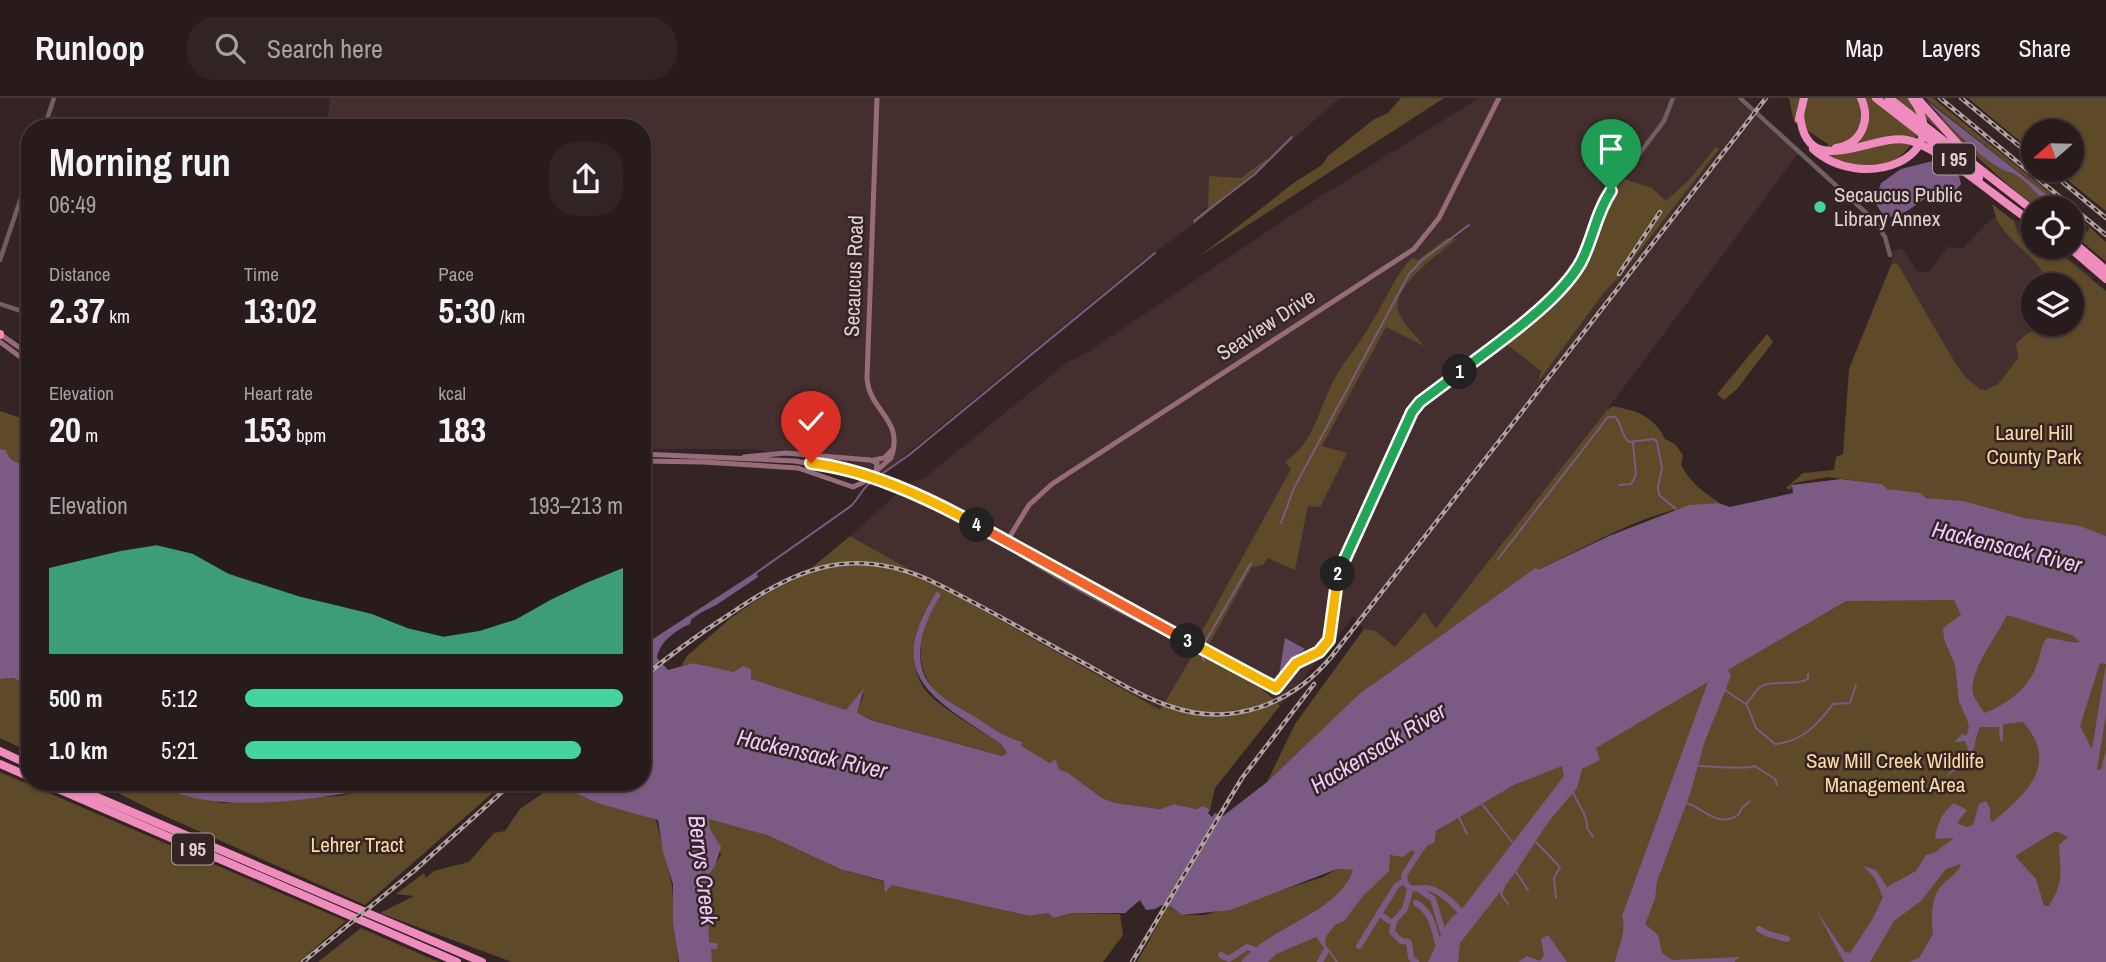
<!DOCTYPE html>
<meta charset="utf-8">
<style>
:root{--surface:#281b1b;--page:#302424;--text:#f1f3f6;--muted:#a5a1a3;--line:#44393a;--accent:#45d49f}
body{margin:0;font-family:"Archivo Narrow",sans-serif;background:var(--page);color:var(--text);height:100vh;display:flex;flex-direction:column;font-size:26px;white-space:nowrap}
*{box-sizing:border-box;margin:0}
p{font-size:23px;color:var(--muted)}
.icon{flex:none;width:38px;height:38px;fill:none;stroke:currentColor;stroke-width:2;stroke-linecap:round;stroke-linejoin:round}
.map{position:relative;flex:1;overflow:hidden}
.sheet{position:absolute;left:21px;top:21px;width:630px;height:672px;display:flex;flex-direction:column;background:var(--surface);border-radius:28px;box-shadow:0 2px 5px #0004,0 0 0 2px var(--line)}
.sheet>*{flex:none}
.needle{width:46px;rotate:250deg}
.buttons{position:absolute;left:2021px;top:21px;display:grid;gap:14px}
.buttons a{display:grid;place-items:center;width:63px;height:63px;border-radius:50%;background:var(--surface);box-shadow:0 2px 5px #0004,0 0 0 2px var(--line);font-size:35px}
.pin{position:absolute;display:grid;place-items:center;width:60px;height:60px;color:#fff;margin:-72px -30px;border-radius:50% 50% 50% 0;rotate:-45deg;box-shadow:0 0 7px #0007}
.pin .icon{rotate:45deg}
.km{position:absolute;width:35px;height:35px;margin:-18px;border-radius:50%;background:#222;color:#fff;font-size:19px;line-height:35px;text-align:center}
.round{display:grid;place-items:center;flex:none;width:74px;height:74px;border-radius:28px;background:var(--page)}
.head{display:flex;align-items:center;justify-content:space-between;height:119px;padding:0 28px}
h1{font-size:38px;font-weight:700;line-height:52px}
.metrics{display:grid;grid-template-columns:repeat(3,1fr);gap:10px;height:119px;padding:7px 28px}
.metrics div{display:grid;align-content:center}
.metrics b{font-size:35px;font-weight:700}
.metrics small{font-size:19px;font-weight:400}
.metrics p{font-size:19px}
.chart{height:196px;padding:14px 28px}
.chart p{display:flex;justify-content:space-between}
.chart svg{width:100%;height:126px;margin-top:7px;fill:var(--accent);opacity:.7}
ul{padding:0 28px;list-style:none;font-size:23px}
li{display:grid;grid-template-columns:112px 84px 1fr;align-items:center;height:52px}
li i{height:18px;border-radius:9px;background:var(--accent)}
header{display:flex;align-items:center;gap:42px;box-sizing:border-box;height:98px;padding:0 35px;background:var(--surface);border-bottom:2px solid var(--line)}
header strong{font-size:33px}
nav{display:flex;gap:38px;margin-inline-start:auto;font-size:24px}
.search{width:490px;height:63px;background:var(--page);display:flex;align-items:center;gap:18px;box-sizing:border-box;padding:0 24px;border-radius:28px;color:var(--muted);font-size:26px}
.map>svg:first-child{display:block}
.built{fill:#452e2e}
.green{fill:#5e4929}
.water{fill:#7b5b83;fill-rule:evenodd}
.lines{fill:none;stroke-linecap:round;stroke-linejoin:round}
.stream{stroke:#7b5b83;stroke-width:2}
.river{stroke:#7b5b83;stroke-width:6}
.tertiary{stroke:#715e5e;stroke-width:4.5}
.secondary{stroke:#966c7a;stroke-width:5}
.motorway{stroke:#ed8cbd;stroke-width:8}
.rail-casing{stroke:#b0a3a2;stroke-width:4.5}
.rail{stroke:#352424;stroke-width:2;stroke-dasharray:5;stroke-linecap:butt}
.split-1-casing{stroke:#fff;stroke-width:14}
.split-2-casing{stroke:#fff;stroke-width:14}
.split-3-casing{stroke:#fff;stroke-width:14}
.split-4-casing{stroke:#fff;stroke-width:14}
.split-5-casing{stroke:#fff;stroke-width:14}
.split-1{stroke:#22a559;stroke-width:9}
.split-2{stroke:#22a559;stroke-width:9}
.split-3{stroke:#f5b400;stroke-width:9}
.split-4{stroke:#f0652b;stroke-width:9}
.split-5{stroke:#f5b400;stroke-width:9}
.poi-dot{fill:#45d49f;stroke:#352424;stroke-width:2.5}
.labels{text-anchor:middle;stroke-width:5;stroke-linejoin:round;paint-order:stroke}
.shield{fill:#352424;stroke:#ab9e9e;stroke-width:2}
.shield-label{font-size:19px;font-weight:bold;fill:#ded3d2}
.poi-label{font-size:21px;fill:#ded3d2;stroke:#352424;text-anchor:start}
.street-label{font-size:21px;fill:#ded3d2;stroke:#352424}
.park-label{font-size:21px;fill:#fdd8a1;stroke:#352424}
.water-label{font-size:23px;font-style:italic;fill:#f2c9fc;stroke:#352424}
</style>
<header>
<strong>Runloop</strong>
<div class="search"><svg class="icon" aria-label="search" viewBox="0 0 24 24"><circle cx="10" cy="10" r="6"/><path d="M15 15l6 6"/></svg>Search here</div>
<nav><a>Map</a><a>Layers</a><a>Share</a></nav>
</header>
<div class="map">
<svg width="2106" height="864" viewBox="0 0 2106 864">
<rect width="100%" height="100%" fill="#352424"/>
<path class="built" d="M330 0H1340L1268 63 1266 61 1241 80 1194 120 1193 127 1146 160 882 376 754 351H642V30H327Z
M1479 0H1735L1798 56 1607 312 1436 530 1423 514 1396 549 1376 533 1364 531 1354 518 1280 608 1267 593 1193 557 1160 612 850 438 909 385 924 380 1068 264 1085 256 1304 109Z
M2001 116 2033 131 2034 149H2055L2092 179 2072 199V187H2034V226H2048L2024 251 1998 286 1985 292 1977 290 1961 278 1897 165 1891 167 1893 153 1902 150 1917 173 1924 175 1930 172 1948 149 1963 150 1989 123Z"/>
<path class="green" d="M1401 0H1444L1200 158 1295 84 1322 67 1328 58 1373 22 1388 15Z
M1789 0H1916L1944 36 1926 21C1900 75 1876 77 1823 56L1828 46 1794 24Z
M1925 0H1933L2069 110H2064Z
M1968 0H2106V113L2055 72H2072V33H2034L2033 54Z
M1939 16 1972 49 1999 70 2017 77 2057 110C2053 110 2045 112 2041 110 2023 104 1947 33 1939 16Z
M1716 49 1719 51 1620 178 1605 193 1538 284 1541 273 1505 245 1534 222 1575 179 1591 153 1608 105 1624 81 1652 90 1666 103 1689 82Z
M1266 61 1268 63 1193 127 1194 121 1208 110 1209 78 1241 80Z
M1992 106 2014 123 2018 136H2033L2034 149H2052L2106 193V438L1974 408 1963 403H1942L1887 391 1882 386 1828 379 1794 385 1790 392 1786 390 1803 375 1834 372 1836 359 1843 356 1849 271 1891 167 1897 165 1951 258 1965 279 1980 291 1985 292 1998 286 2018 260 2016 246C2032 228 2049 226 2072 226V187H2048C2038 157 2016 151 2000 127 1996 122 1994 113 1992 106Z
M2072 113 2106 144V164L2072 135V121L2088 134 2089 129 2072 117Z
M1447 140 1457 141C1441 154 1392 188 1398 212 1401 224 1416 238 1424 248L1386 229 1322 348 1347 355 1320 409 1308 408 1295 472 1268 460 1263 467 1252 469 1207 550 1196 544 1291 371 1285 364C1313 345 1317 317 1331 288 1340 268 1355 252 1366 234 1380 212 1391 186 1407 165L1412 160 1418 162Z
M1767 236 1773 244 1737 291 1724 302 1717 296Z
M1613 308C1637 313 1654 318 1665 341L1675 346 1683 357 1681 367C1691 385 1703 394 1720 405 1656 407 1596 444 1540 471L1535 470 1359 596 1267 684 1295 626 1364 531 1376 533 1395 549 1424 514 1436 530 1607 312Z
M0 313 30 323V368C19 365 9 364 6 352L0 351Z
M850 438 1160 612 1193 557C1216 554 1266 591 1280 608L1215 690 1210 712 1203 708 1196 711 1174 706 1160 711 1115 705 1102 700 1067 674 1060 672 1055 662 1050 665 1020 648 1023 644 1011 641C990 628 941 606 929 585 912 556 924 522 941 497L937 494C917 521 905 557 923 589 933 606 983 634 1001 646L1007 655 1002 658 872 622 856 615 863 599V592L846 612 750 581V575C738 574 726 574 714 571 697 567 701 562 681 568L687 558 732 519 766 496 802 478Z
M1972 487 2106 541V864H1137L1168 808 1182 817H1205L1323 779 1337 771 1351 772 1414 749 1447 726 1514 687 1547 673 1803 502Z
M18 580 30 588V654L0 640V581Z
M0 674 346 823 308 856 305 864H0Z
M96 684H156L170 693 222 705 339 698 402 684H505L365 807 158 715Z
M556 686 597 705 651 718 656 722 672 787 678 864H512L380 815 414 798 396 796 424 775 426 780 434 773 469 764 494 735 505 733 520 711Z
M709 719 767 737 840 771 892 786 1028 818 1048 815 1053 820 1072 815 1120 816 1123 837 1103 864H712L708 843 706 780 721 757 708 729Z
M361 830 434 862 441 864H318Z"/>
<path class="water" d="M1926 2 2064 110C2043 110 2032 86 2016 77 2012 74 2006 74 2001 71 1972 53 1949 27 1926 2Z
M1933 63 1959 78 1961 86 1956 92C1922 92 1918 114 1890 119L1881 114 1875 104 1881 85 1901 71Z
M0 351 6 352C9 364 18 365 30 368V379L25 381 30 392V588L14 580 0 581Z
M1841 381 1882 386 1887 391 1920 395 1926 400 1963 403 2025 420 2080 428 2106 438V616L2097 672 2101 671 2106 652V864H1908L1919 860 1933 836C1931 824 1931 801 1939 791 1945 782 1958 777 1961 766L1946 771 1921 803 1894 823 1870 864H1844L1817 814 1845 854 1850 855 1872 822 1883 799 1874 779 1863 768 1876 772 1887 789 1916 773 1926 757 1934 755 1954 740 1935 741C1937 725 1942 715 1954 705L1967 712 1957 725 1966 729 1973 727 1979 706 1986 703 1990 710V722L1993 724C2027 695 2060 666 2023 624L2003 626V643H2000L1999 629H1980C1975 640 1975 650 1972 657 1967 668 1953 672 1945 680L1968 651 1965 643 1954 644 1962 636 1966 638 1969 630 1967 621 1959 604 1955 567 1944 541 1943 530 1961 517 1954 502 1846 503 1728 572 1731 578 1704 646 1690 696 1657 783 1655 801 1645 826 1658 837 1662 855 1672 862 1740 859 1734 864H1615C1618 850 1627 833 1622 818L1708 584 1596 650 1600 662 1582 671 1577 690 1549 723 1515 775 1460 845 1458 864H1428L1444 830 1452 819 1461 812 1564 678 1562 668 1514 687 1436 733 1434 745 1428 747 1419 759 1412 752 1403 759 1390 757 1389 773 1363 798 1344 823 1335 827 1327 837 1325 841 1327 854 1316 839 1276 856 1268 864H1241C1271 827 1338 816 1353 772L1337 771 1230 812 1182 817 1171 809 1162 807 1155 811 1146 812 1140 802 1125 815H1072L1053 820 1048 815 1029 818 892 787 885 795 884 783 840 771 767 737 709 721 710 731 721 749 715 768 707 779 709 844 718 846 717 851H711L712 864H679L673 825V786L663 754 658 722 597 705 556 686 547 685 642 684V535L653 541 756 474 758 479 716 507 692 519 690 526C676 532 659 544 657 560L668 572 693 565 734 574 743 568 751 571V581L846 612 864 590 857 615 871 622 1002 658 1007 655 1001 646C935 601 881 580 937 493L941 497C925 521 909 562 931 588 943 602 960 610 975 619 991 629 1005 640 1023 644L1021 648 1050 665 1055 661 1060 672 1067 674 1102 700 1115 705 1160 711 1174 706 1196 711 1203 708 1210 712 1208 715 1212 719 1215 715 1223 718 1267 684 1359 596 1535 470 1540 471 1609 438 1689 407 1718 405 1730 409 1793 395 1792 387ZM2007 517 2072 537 2080 544C2070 546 2059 540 2047 540 2040 549 2041 556 2037 566 2029 591 2007 606 1985 615 1981 610 1975 602 1973 596 1968 574 1997 538 2007 517ZM2100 565 2106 566 2092 651 2080 628ZM2056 733 2068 739 2059 747C2060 776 2065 781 2049 808H2044L2036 781 2015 758Z
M1285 540 1305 551 1292 561 1279 577Z
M157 684H402C342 698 209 723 157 684Z
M1548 837 1567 864H1518L1527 858 1540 863 1544 857 1541 841Z"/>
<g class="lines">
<path class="stream" d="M1194 123 1255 76 1292 39
M876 380 909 357 1155 155
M1619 387 1631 386 1636 377 1633 345
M1281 425 1294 390 1409 176 1422 162 1469 127
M1498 461 1608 319H1615C1623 327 1620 336 1629 344L1654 341 1657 344 1662 370 1658 389 1659 397 1676 411
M756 475 851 408C859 400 862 391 871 384
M690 521 703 512
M1204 563 1200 553 1251 465
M1725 592 1747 607 1756 630 1775 646C1802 644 1818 626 1833 606L1850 605 1856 587
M1747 605C1751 601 1754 595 1758 591 1768 580 1795 589 1808 581V576
M1699 668C1712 668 1745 672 1755 668L1775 681 1777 687
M1573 694C1577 705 1588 718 1587 730L1593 739
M1687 705C1706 712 1719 731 1739 716L1742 710 1750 703
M1482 706 1513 745
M1459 719 1467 736
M1535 743 1560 769 1554 780 1556 800
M1516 774 1528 792
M1504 789 1501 796 1508 806
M1327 850 1337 864"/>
<path class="river" d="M1417 757 1404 777C1406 796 1415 789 1428 790 1439 792 1454 805 1460 813
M1410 792 1405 811 1394 823 1392 834 1401 843 1409 844 1411 860 1416 864
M1420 792 1433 801 1443 834
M1416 805C1431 813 1434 830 1438 845
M1379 815 1389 823
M1759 831 1768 836 1787 841
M1359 848 1397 787 1405 783
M1221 857 1229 861 1247 849 1253 851
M1320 864 1326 853"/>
<path class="tertiary" d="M1740 0 1874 122 1885 139 1890 157
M44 30 54 0
M0 162 30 73
M0 206 30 216
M1007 443 1266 587 1278 590 1296 565 1319 554 1329 542 1339 472 1414 311 1533 218 1573 176 1587 151 1604 103 1664 23 1673 0
M1007 444C1015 460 1155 533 1178 540"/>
<path class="secondary" d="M0 236 30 257
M0 244 30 266
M642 356 795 363 836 370 930 402 1007 443 1029 407 1052 386 1414 151 1439 120 1499 0
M744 359 786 355 870 362 877 365 876 374
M874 362 884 360 892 352
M642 363 706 364
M703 364 798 370 853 389 864 384 891 360C905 321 869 314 867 280L877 0"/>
<path class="motorway" d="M1876 0 1979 80
M1889 0 2034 113
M1917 0 1967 56
M1800 16C1805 85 1872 35 1907 42 1939 48 2002 105 2034 125
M1799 21 1804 0
M1836 50C1862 46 1871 22 1861 0
M1813 51C1862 95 1956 61 1912 0
M2072 143 2106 172
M2069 149 2106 181
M0 236V237
M0 653 30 667
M0 666 30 679
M42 684 457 864
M62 684 482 864"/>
<defs>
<path id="rail" d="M1940 0 2106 137
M1961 0 2034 60
M2048 72 2106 120
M1619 176 1660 114
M642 580C670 557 699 536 730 516 795 472 848 447 927 481 978 505 1028 535 1078 562 1108 578 1137 597 1169 608 1230 630 1292 607 1332 558L1766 0
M303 864 415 772 513 684
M1132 864 1242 680 1314 586"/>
</defs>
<use href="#rail" class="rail-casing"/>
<use href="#rail" class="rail"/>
</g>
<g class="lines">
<defs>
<path id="split-1" d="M1460 274C1497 245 1558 205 1581 164 1593 141 1596 115 1611 93"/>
<path id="split-2" d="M1338 476 1412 314 1420 304 1460 274"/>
<path id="split-3" d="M1188 543 1276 590 1296 565 1319 554 1329 542 1338 476"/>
<path id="split-4" d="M977 427 1188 543"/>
<path id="split-5" d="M811 365C868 372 926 399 977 427"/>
</defs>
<use href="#split-1" class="split-1-casing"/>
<use href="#split-2" class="split-2-casing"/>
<use href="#split-3" class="split-3-casing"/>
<use href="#split-4" class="split-4-casing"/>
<use href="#split-5" class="split-5-casing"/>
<use href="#split-1" class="split-1"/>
<use href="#split-2" class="split-2"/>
<use href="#split-3" class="split-3"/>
<use href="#split-4" class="split-4"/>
<use href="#split-5" class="split-5"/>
</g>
<circle class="poi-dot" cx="1820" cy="109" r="7"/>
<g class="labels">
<g class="shield">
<rect x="1933" y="45.5" width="42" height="31" rx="5"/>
<rect x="172" y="735.5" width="42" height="31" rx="5"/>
</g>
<g class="shield-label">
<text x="1954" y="68">I 95</text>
<text x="193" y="758">I 95</text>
</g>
<g class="poi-label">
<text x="1834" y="104">Secaucus Public<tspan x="1834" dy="24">Library Annex</tspan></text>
</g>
<g class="street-label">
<text transform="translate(854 178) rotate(-88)" y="7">Secaucus Road</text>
<text transform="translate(1266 227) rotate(-33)" y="7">Seaview Drive</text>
</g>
<g class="park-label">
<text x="2034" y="342">Laurel Hill<tspan x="2034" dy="24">County Park</tspan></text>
<text x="1895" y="670">Saw Mill Creek Wildlife<tspan x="1895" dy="24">Management Area</tspan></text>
<text x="357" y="754">Lehrer Tract</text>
</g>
<g class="water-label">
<text transform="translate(2007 449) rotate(14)" y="8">Hackensack River</text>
<text transform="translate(1378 650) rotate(-31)" y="8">Hackensack River</text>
<text transform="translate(812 656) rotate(13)" y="8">Hackensack River</text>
<text transform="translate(703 772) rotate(83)" y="8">Berrys Creek</text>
</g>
</g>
</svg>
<div class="buttons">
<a><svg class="needle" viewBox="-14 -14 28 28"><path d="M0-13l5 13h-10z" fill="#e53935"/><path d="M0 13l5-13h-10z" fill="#a5a1a3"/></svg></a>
<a><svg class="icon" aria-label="locate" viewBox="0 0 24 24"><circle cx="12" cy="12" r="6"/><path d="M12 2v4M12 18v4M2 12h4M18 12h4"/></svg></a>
<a><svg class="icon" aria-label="layers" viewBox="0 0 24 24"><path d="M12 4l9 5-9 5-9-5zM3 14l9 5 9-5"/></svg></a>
</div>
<div class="pin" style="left:1611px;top:93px;background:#1e9e55"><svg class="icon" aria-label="arrive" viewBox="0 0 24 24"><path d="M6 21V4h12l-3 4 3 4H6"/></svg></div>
<div class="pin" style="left:811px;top:365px;background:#d93025"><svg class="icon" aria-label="check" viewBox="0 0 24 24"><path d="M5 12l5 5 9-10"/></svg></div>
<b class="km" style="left:1460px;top:274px">1</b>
<b class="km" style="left:1338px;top:476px">2</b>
<b class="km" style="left:1188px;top:543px">3</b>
<b class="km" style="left:977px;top:427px">4</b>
<section class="sheet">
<div class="head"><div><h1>Morning run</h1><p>06:49</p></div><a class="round"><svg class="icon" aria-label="share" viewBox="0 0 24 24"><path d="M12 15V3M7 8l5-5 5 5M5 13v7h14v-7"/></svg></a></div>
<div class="metrics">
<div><p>Distance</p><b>2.37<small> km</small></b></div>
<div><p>Time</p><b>13:02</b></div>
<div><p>Pace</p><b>5:30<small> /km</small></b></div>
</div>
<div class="metrics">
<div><p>Elevation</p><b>20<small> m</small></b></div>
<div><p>Heart rate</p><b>153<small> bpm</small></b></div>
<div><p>kcal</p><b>183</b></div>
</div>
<div class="chart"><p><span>Elevation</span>193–213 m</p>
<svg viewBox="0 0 160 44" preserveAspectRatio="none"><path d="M0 44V14L10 11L20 8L30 6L40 9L50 16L60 20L70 24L80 27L90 30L100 35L110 38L120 36L130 32L140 25L150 19L160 14V44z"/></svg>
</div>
<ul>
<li><b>500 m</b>5:12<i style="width:100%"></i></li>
<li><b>1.0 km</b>5:21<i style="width:89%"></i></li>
</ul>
</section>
</div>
